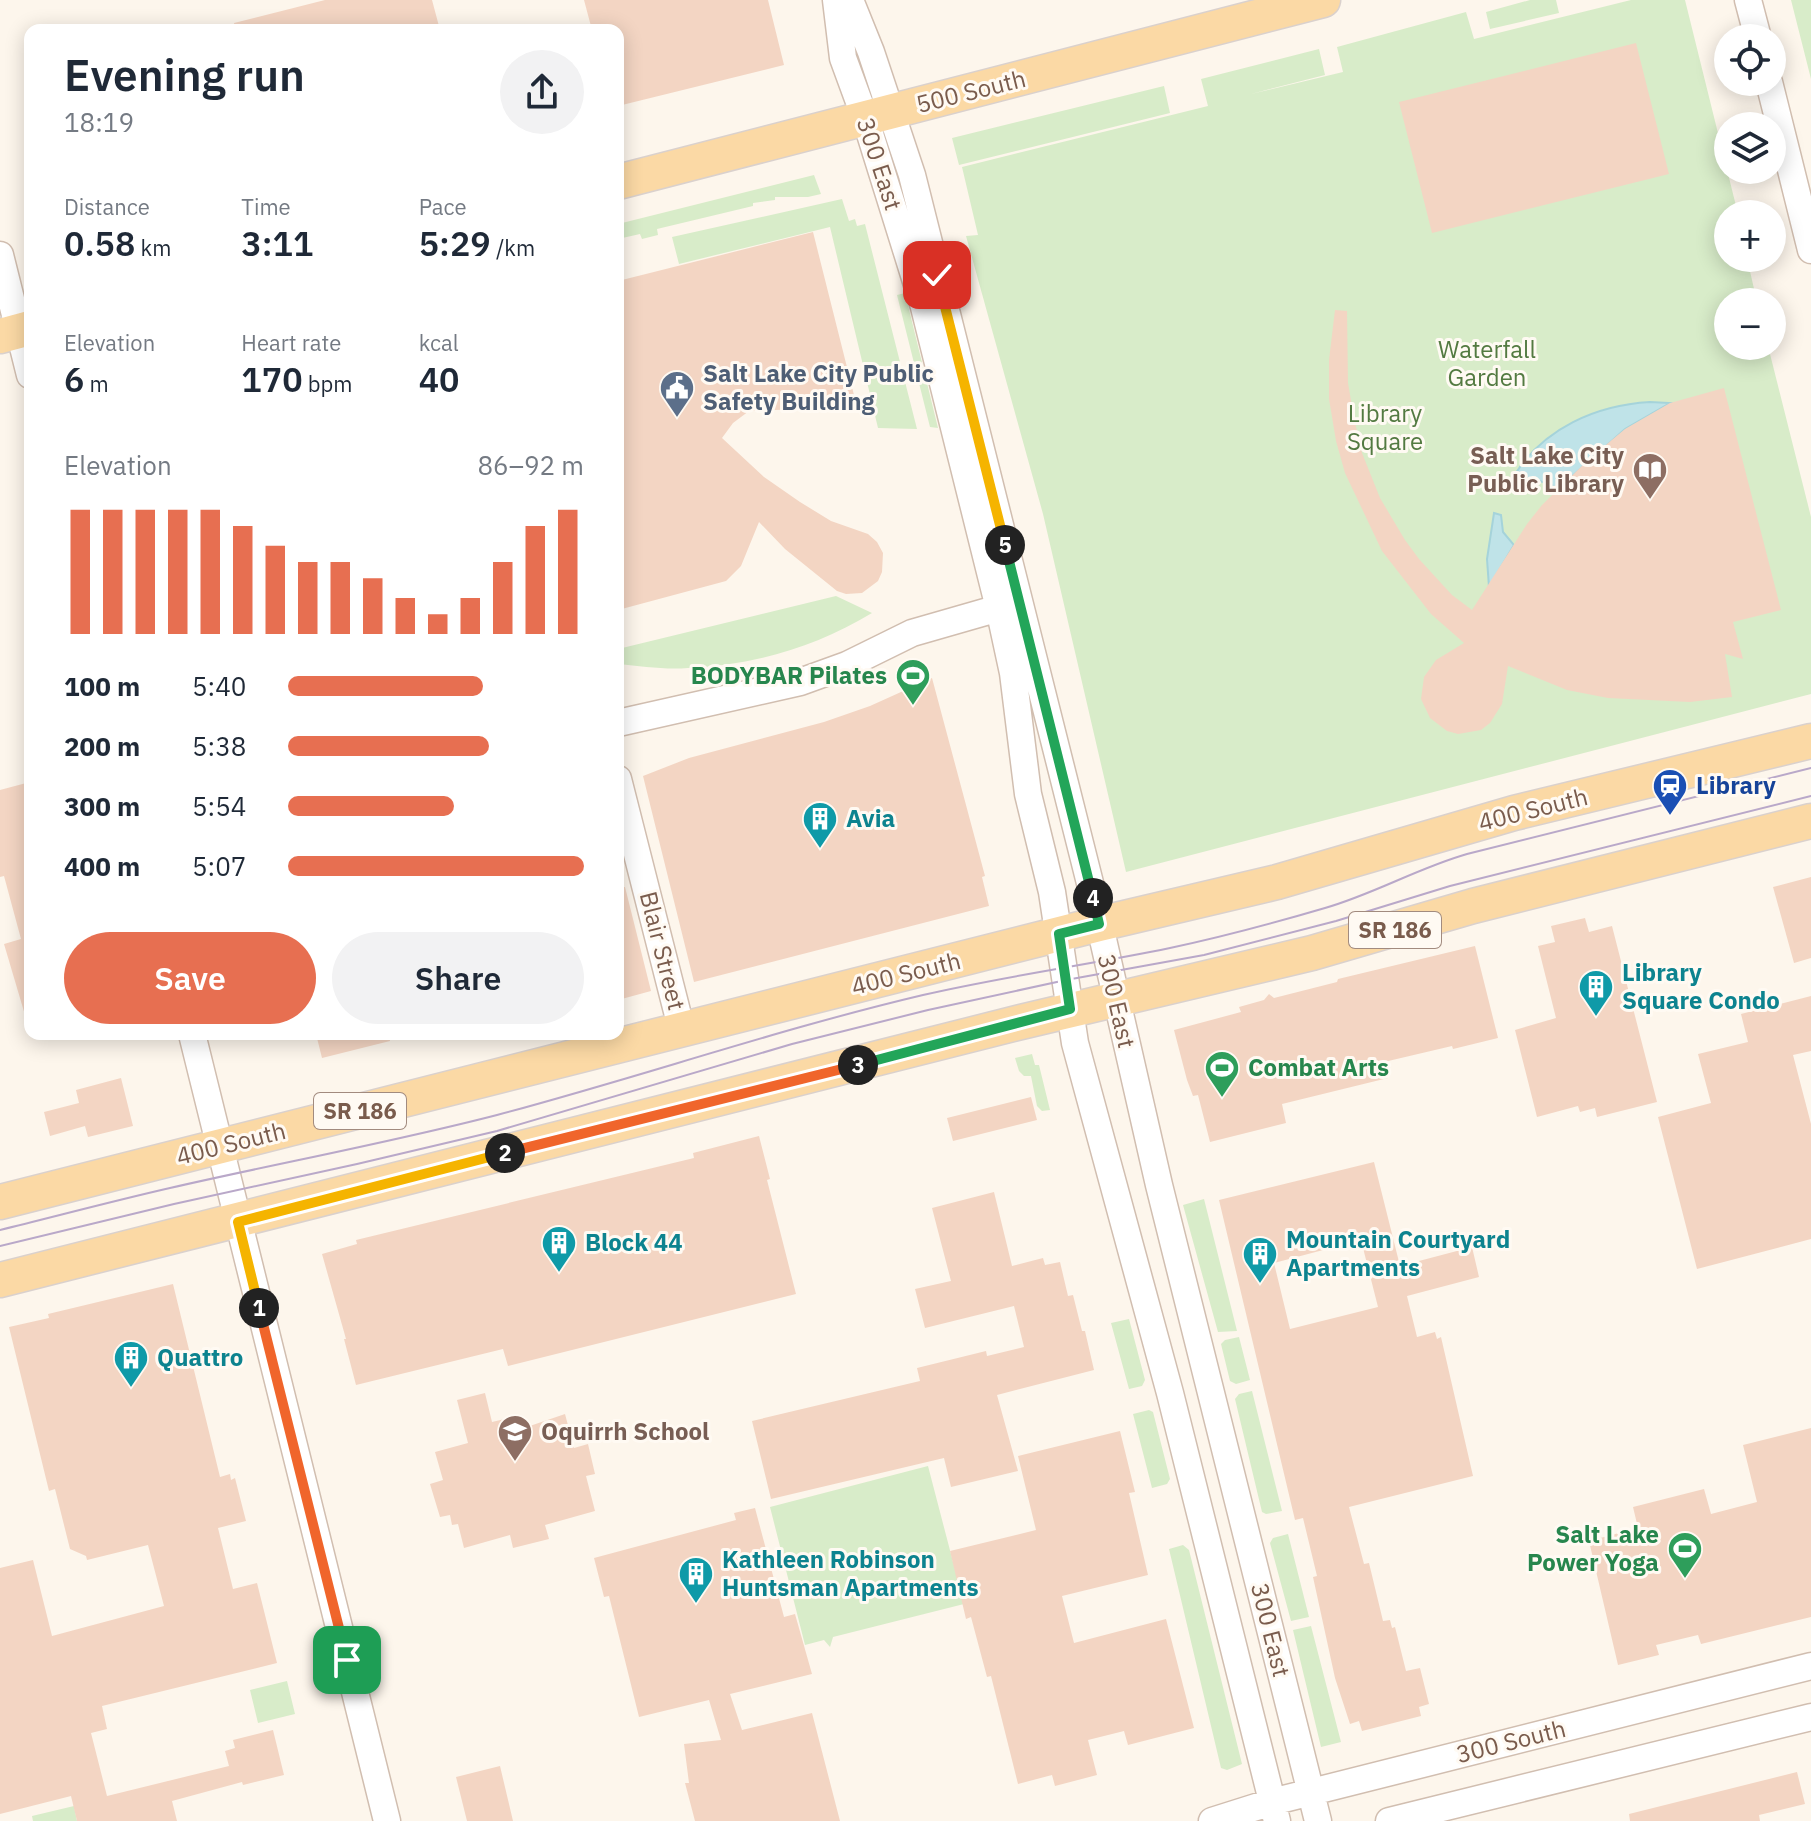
<!DOCTYPE html>
<meta charset="utf-8">
<style>
:root{--surface:#fff;--page:#f2f2f3;--text:#1f2937;--muted:#747a83;--accent:#e76f51}
body{margin:0;font-family:"IBM Plex Sans",sans-serif;background:var(--page);color:var(--text);height:100vh;display:flex;flex-direction:column;font-size:30px;white-space:nowrap}
*{box-sizing:border-box;margin:0}
p{font-size:26px;color:var(--muted)}
.icon{flex:none;width:44px;height:44px;fill:none;stroke:currentColor;stroke-width:2;stroke-linecap:round;stroke-linejoin:round}
.map{position:relative;flex:1;overflow:hidden}
.panel{position:absolute;left:24px;top:24px;width:600px;height:1016px;display:flex;flex-direction:column;background:var(--surface);border-radius:16px;box-shadow:0 4px 20px #0003}
.panel>*{flex:none}
.controls{position:absolute;left:1714px;top:24px;display:grid;gap:16px}
.controls a{display:grid;place-items:center;width:72px;height:72px;border-radius:50%;background:var(--surface);box-shadow:0 4px 20px #0003;font-size:40px}
.pin{position:absolute;display:grid;place-items:center;width:68px;height:68px;color:#fff;margin:-34px;border-radius:16px;box-shadow:0 4px 12px #0006}
.km{position:absolute;width:40px;height:40px;margin:-20px;border-radius:50%;background:#222;color:#fff;font-size:22px;line-height:40px;text-align:center}
.round{display:grid;place-items:center;flex:none;width:84px;height:84px;border-radius:42px;background:var(--page)}
.summary{display:flex;align-items:center;justify-content:space-between;height:136px;padding:0 40px}
h1{font-size:44px;font-weight:600;line-height:60px}
.metrics{display:grid;grid-template-columns:repeat(3,1fr);gap:12px;height:136px;padding:8px 40px}
.metrics div{display:grid;align-content:center}
.metrics b{font-size:34px;font-weight:600}
.metrics small{font-size:22px;font-weight:400}
.metrics p{font-size:22px}
.chart{height:224px;padding:16px 40px}
.chart p{display:flex;justify-content:space-between}
.chart svg{width:100%;height:144px;margin-top:8px;stroke:var(--accent);stroke-width:6}
.action{display:flex;gap:16px;margin-top:auto;padding:16px 40px}
.action a{flex:1;height:92px;border-radius:48px;background:var(--accent);color:#fff;font-size:32px;font-weight:600;line-height:92px;text-align:center}
.action a+a{background:var(--page);color:var(--text)}
ul{padding:0 40px;list-style:none;font-size:26px}
li{display:grid;grid-template-columns:128px 96px 1fr;align-items:center;height:60px}
li i{height:20px;border-radius:10px;background:var(--accent)}
.map>svg:first-child{display:block}
.green{fill:#d8ecc9}
.water{fill:#bfe3e8;stroke:#a5d3da;stroke-width:2}
.building{fill:#f3d5c3;fill-rule:evenodd}
.lines{fill:none;stroke-linecap:round;stroke-linejoin:round}
.minor-casing{stroke:#d1beb0;stroke-width:29}
.major-casing{stroke:#dad1cd;stroke-width:37}
.minor{stroke:#fff;stroke-width:26}
.major{stroke:#fbd9a5;stroke-width:34}
.tram{stroke:#b9a8c9;stroke-width:2}
.split-1-casing{stroke:#fff;stroke-width:16}
.split-2-casing{stroke:#fff;stroke-width:16}
.split-3-casing{stroke:#fff;stroke-width:16}
.split-4-casing{stroke:#fff;stroke-width:16}
.split-5-casing{stroke:#fff;stroke-width:16}
.split-6-casing{stroke:#fff;stroke-width:16}
.split-1{stroke:#f0652b;stroke-width:10}
.split-2{stroke:#f5b400;stroke-width:10}
.split-3{stroke:#f0652b;stroke-width:10}
.split-4{stroke:#22a559;stroke-width:10}
.split-5{stroke:#22a559;stroke-width:10}
.split-6{stroke:#f5b400;stroke-width:10}
.labels{text-anchor:middle;stroke-width:6;stroke-linejoin:round;paint-order:stroke}
.shield{fill:#fffaf3;stroke:#a28b7f;stroke-width:2}
.shield-label{font-size:22px;font-weight:bold;fill:#7a5c4d}
.street-label{font-size:24px;fill:#7a5c4d;stroke:#fffaf3}
.park-label{font-size:24px;fill:#537a41;stroke:#fffaf3}
.service-label{font-size:24px;font-weight:bold;fill:#4e5e75;stroke:#fffaf3;text-anchor:start}
.education-label{font-size:24px;font-weight:bold;fill:#785e54;stroke:#fffaf3;text-anchor:end}
.leisure-label{font-size:24px;font-weight:bold;fill:#27864d;stroke:#fffaf3;text-anchor:end}
.transit-label{font-size:24px;font-weight:bold;fill:#164399;stroke:#fffaf3;text-anchor:start}
.culture-label{font-size:24px;font-weight:bold;fill:#0d838f;stroke:#fffaf3;text-anchor:start}
</style>
<div class="map">
<svg width="1811" height="1821" viewBox="0 0 1811 1821">
<rect width="100%" height="100%" fill="#fdf6ec"/>
<path class="green" d="M1530 0H1556L1559 13 1490 29 1486 12Z
M1631 0H1685L1738 214H1728V258H1747L1757 302H1728V346H1768L1811 517V694L1126 872 1043 514 966 236 978 235 962 167 1208 106 1201 79 1319 49 1325 75 1251 94 1343 72 1337 47 1466 12 1474 39Z
M1791 0H1811V79Z
M1164 86 1170 113 959 165 952 138Z
M814 175 821 194 808 197H775V200L753 203V206L657 229 658 235 642 239 640 234 618 239V224Z
M842 199 849 221 855 219 857 226 865 224 917 429 878 428 830 227 679 264 672 237Z
M905 293 938 428 930 427 897 295Z
M836 596 872 613C816 647 754 665 688 668 665 670 641 666 619 664L618 649Z
M1032 1054 1035 1065H1039L1050 1110 1042 1111 1037 1106 1031 1076H1024L1019 1071 1015 1058Z
M1204 1199 1237 1331 1218 1332 1183 1205Z
M1129 1319 1145 1380 1142 1386 1129 1389 1111 1323Z
M1239 1337 1250 1380 1236 1384 1230 1381 1221 1344 1225 1340Z
M1252 1391 1282 1511 1266 1514 1262 1512 1235 1399 1239 1394Z
M1149 1410 1153 1412 1170 1479 1167 1484 1152 1488 1133 1414Z
M928 1466 964 1604 833 1637 830 1647 824 1640 805 1645 770 1507Z
M1288 1534 1309 1617 1291 1621 1270 1543 1273 1538Z
M1183 1545 1189 1550 1242 1764 1227 1770 1221 1768 1169 1549Z
M1311 1626 1341 1742 1321 1747 1293 1630Z
M287 1681 295 1714 258 1723 250 1690Z
M74 1806 77 1821H33L32 1816Z"/>
<path class="water" d="M1650 402 1670 403 1625 429 1559 488 1540 481 1520 484 1514 476C1543 428 1597 405 1650 402Z
M1494 513 1501 515 1503 532 1514 545 1489 587 1487 559Z"/>
<path class="building" d="M325 0H432L440 30H235L234 23Z
M584 0H768L784 65 618 106V30H592Z
M1636 43 1669 174 1432 233 1399 102Z
M813 232 857 407 749 411 733 423 722 438 764 477 800 502 831 521 868 534 877 542 883 553 882 572 878 581 862 593 846 594 837 591 785 549 759 522 741 566 726 581 618 610V281Z
M1335 310 1347 311 1348 383 1354 418 1362 453 1380 498 1405 540 1419 559 1452 595 1472 610 1527 524 1542 505 1589 459 1625 429 1670 403 1724 388 1781 610 1733 622 1743 659 1725 654 1732 697 1690 702 1608 698 1567 690 1508 666 1502 704 1490 723 1481 730 1458 734 1447 731 1430 718 1421 699 1424 677 1436 660 1464 643 1431 614 1382 551 1345 473 1336 441 1329 399V360Z
M932 678 985 876 982 877 989 906 694 982 643 776 689 758 824 722 870 706Z
M30 782V1015H25L4 944 21 939 4 876 0 877V790Z
M1811 877V958L1794 963 1773 887Z
M618 887H625L651 991 618 1000Z
M1585 918 1589 932 1612 926 1657 1102 1597 1117 1595 1108 1580 1112 1578 1106 1537 1117 1515 1030 1556 1018 1538 946 1555 942 1551 926Z
M1475 946 1498 1038 1453 1049 1452 1046 1384 1062 1388 1078 1282 1104 1286 1123 1210 1142 1198 1095 1193 1096 1187 1080 1174 1030 1241 1012 1239 1007 1264 1000 1269 994 1274 998 1337 982 1338 979Z
M1811 996V1051L1793 1055 1811 1124V1239L1697 1269 1658 1117 1711 1103 1698 1054 1748 1042 1741 1014Z
M316 1034H389L390 1041 322 1058Z
M121 1078 133 1126 88 1137 85 1126 50 1136 44 1112 79 1103 76 1090Z
M1031 1097 1037 1120 953 1141 947 1118Z
M759 1136 770 1179 767 1180 796 1294 508 1366 503 1349 356 1385 344 1339H346L322 1254 357 1244 356 1240 694 1158 693 1153Z
M1374 1162 1400 1266 1472 1247 1479 1277 1407 1296 1417 1337 1435 1332 1437 1339 1441 1337 1473 1476 1349 1507 1364 1564 1369 1563 1383 1621 1390 1620 1392 1628 1395 1627 1406 1671 1420 1668 1429 1704 1419 1707 1421 1716 1362 1731 1359 1721 1350 1724 1335 1678 1313 1577 1317 1576 1303 1518 1295 1520 1219 1200ZM1361 1240 1378 1307 1290 1329 1274 1263Z
M994 1192 1012 1266 1043 1258 1045 1265 1060 1262 1068 1296 1073 1295 1082 1331H1085L1094 1370 997 1395 1018 1471 951 1487 944 1458 771 1499 752 1421 920 1381 917 1368 986 1351 987 1356 1024 1347 1014 1306 925 1328 915 1289 951 1281 932 1208Z
M173 1284 220 1477 230 1474 231 1480 235 1478 246 1521 218 1528 233 1589 257 1583 277 1663 102 1706 107 1729 91 1733 107 1796 229 1766 225 1751 235 1748 233 1740 273 1730 284 1775 243 1785 242 1782 172 1801 177 1821H77L71 1796 0 1814V1568L33 1560 52 1636 164 1606 148 1545 87 1560 86 1556 70 1549 55 1489 49 1491 9 1327 49 1318 48 1314Z
M485 1393 492 1422 517 1416 521 1429 565 1414 574 1448 588 1444 595 1474 586 1476 595 1511 545 1525 549 1539 513 1548 510 1535 464 1548 458 1524 452 1525 450 1515 440 1517 430 1484 443 1480 435 1452 468 1443 457 1400Z
M1811 1428V1617L1701 1644 1698 1635 1656 1645 1659 1655 1618 1665 1589 1541 1638 1528 1633 1507 1704 1489 1711 1514 1757 1502 1743 1445Z
M1120 1431 1135 1492 1129 1493 1148 1575 1062 1596 1074 1643 1166 1619 1194 1728 1128 1745 1124 1731 1088 1740 1097 1775 1055 1786 1052 1775 1018 1784 991 1676 987 1677 971 1617 966 1619 950 1551 1036 1530 1018 1456Z
M755 1508 784 1617 795 1614 812 1674 730 1694 742 1730 812 1713 840 1821H695L685 1783H689L684 1744 721 1740 709 1700 639 1717 609 1596 604 1597 594 1558 736 1520 734 1513Z
M500 1766 513 1821H467L456 1777Z
M1797 1772 1805 1804 1759 1815 1760 1821H1630L1629 1814Z"/>
<g class="lines">
<defs>
<path id="minor" d="M836 0 843 58 865 118 924 307 999 608 1013 673 1028 794 1052 892 1075 1043 1170 1393 1277 1821
M850 0 871 52 912 175 1092 891 1159 1185 1318 1821
M1748 0 1758 38
M1769 82 1811 250
M0 255 30 375
M618 723 800 682 847 665 912 633 999 608
M618 779 682 1031
M192 1034 387 1821
M1212 1821 1272 1802 1811 1666
M1389 1821 1811 1717"/>
<path id="major" d="M618 182 1323 0
M0 336 30 328
M0 1202 1099 924 1277 882 1514 813 1811 741
M0 1280 1021 1022 1312 953 1473 906 1811 821"/>
</defs>
<use href="#minor" class="minor-casing"/>
<use href="#major" class="major-casing"/>
<use href="#minor" class="minor"/>
<use href="#major" class="major"/>
<path class="tram" d="M0 1230C57 1216 113 1201 170 1188 279 1163 389 1143 497 1115 640 1077 779 1029 923 995 1005 976 1088 965 1170 948 1222 937 1274 923 1325 908 1374 894 1418 868 1467 854L1811 768
M0 1246 174 1204 357 1164 497 1131 792 1044 928 1010 1066 980 1204 955 1336 921 1450 886 1811 796"/>
</g>
<g class="lines">
<defs>
<path id="split-1" d="M259 1308 347 1660"/>
<path id="split-2" d="M259 1308 238 1222 505 1153"/>
<path id="split-3" d="M505 1153 858 1065"/>
<path id="split-4" d="M858 1065 1070 1009 1059 934 1099 924 1093 898"/>
<path id="split-5" d="M1005 545 1093 898"/>
<path id="split-6" d="M937 275 1005 545"/>
</defs>
<use href="#split-1" class="split-1-casing"/>
<use href="#split-2" class="split-2-casing"/>
<use href="#split-3" class="split-3-casing"/>
<use href="#split-4" class="split-4-casing"/>
<use href="#split-5" class="split-5-casing"/>
<use href="#split-6" class="split-6-casing"/>
<use href="#split-1" class="split-1"/>
<use href="#split-2" class="split-2"/>
<use href="#split-3" class="split-3"/>
<use href="#split-4" class="split-4"/>
<use href="#split-5" class="split-5"/>
<use href="#split-6" class="split-6"/>
</g>
<defs>
<symbol id="civic-pin" viewBox="-11 -11 22 30"><path d="M0 17L-7.5 6A9.5 9.5 0 1 1 7.5 6Z" fill="#5c6f8a" stroke="#fffaf3"/><path d="M-.6-6.5H3V-4.5H.6V-3L4-1V1h2V6H-6V1h2V-1L-.6-3ZM-1.2 2.5V6h2.4V2.5Z" fill="#fff"/></symbol>
<symbol id="library-pin" viewBox="-11 -11 22 30"><path d="M0 17L-7.5 6A9.5 9.5 0 1 1 7.5 6Z" fill="#8d6e63" stroke="#fffaf3"/><path d="M-6-4Q-3-5.5-.7-3.5V5Q-3 3-6 4ZM6-4Q3-5.5 .7-3.5V5Q3 3 6 4Z" fill="#fff"/></symbol>
<symbol id="stadium-pin" viewBox="-11 -11 22 30"><path d="M0 17L-7.5 6A9.5 9.5 0 1 1 7.5 6Z" fill="#2e9e5b" stroke="#fffaf3"/><path d="M0-5a6.5 5 0 1 0 0 10a6.5 5 0 1 0 0-10ZM-3.5-1.8h7v3.6h-7Z" fill="#fff"/></symbol>
<symbol id="station-pin" viewBox="-11 -11 22 30"><path d="M0 17L-7.5 6A9.5 9.5 0 1 1 7.5 6Z" fill="#1a4fb4" stroke="#fffaf3"/><path d="M-3-6H3Q5-6 5-4V2Q5 4 3 4L4.5 6H3L1.5 4h-3L-3 6H-4.5L-3 4Q-5 4-5 2V-4Q-5-6-3-6ZM-3.5-4v3h7v-3ZM-3.5 1v1.5H-2V1ZM2 1v1.5H3.5V1Z" fill="#fff"/></symbol>
<symbol id="building-pin" viewBox="-11 -11 22 30"><path d="M0 17L-7.5 6A9.5 9.5 0 1 1 7.5 6Z" fill="#0f9aa8" stroke="#fffaf3"/><path d="M-4-6H4V6H1V3H-1V6H-4ZM-2.5-4.3h1.7v1.8h-1.7ZM.8-4.3h1.7v1.8H.8ZM-2.5-1h1.7V.8h-1.7ZM.8-1h1.7V.8H.8Z" fill="#fff"/></symbol>
<symbol id="school-pin" viewBox="-11 -11 22 30"><path d="M0 17L-7.5 6A9.5 9.5 0 1 1 7.5 6Z" fill="#8d6e63" stroke="#fffaf3"/><path d="M0-5L7-2L0 1L-7-2ZM-4 1L0 2.5L4 1V4Q0 6-4 4Z" fill="#fff"/></symbol>
</defs>
<g fill-rule="evenodd">
<use href="#civic-pin" x="657" y="368" width="40" height="54"/>
<use href="#library-pin" x="1630" y="450" width="40" height="54"/>
<use href="#stadium-pin" x="893" y="656" width="40" height="54"/>
<use href="#station-pin" x="1650" y="766" width="40" height="54"/>
<use href="#building-pin" x="800" y="799" width="40" height="54"/>
<use href="#building-pin" x="1576" y="967" width="40" height="54"/>
<use href="#stadium-pin" x="1202" y="1048" width="40" height="54"/>
<use href="#building-pin" x="539" y="1223" width="40" height="54"/>
<use href="#building-pin" x="1240" y="1234" width="40" height="54"/>
<use href="#building-pin" x="111" y="1338" width="40" height="54"/>
<use href="#school-pin" x="495" y="1412" width="40" height="54"/>
<use href="#stadium-pin" x="1665" y="1529" width="40" height="54"/>
<use href="#building-pin" x="676" y="1554" width="40" height="54"/>
</g>
<g class="labels">
<g class="shield">
<rect x="1349" y="912" width="92" height="36" rx="6"/>
<rect x="314" y="1093" width="92" height="36" rx="6"/>
</g>
<g class="shield-label">
<text x="1395" y="938">SR 186</text>
<text x="360" y="1119">SR 186</text>
</g>
<g class="street-label">
<text transform="translate(971 92) rotate(-14)" y="8">500 South</text>
<text transform="translate(879 164) rotate(72)" y="8">300 East</text>
<text transform="translate(1533 810) rotate(-14)" y="8">400 South</text>
<text transform="translate(662 951) rotate(76)" y="8">Blair Street</text>
<text transform="translate(906 974) rotate(-14)" y="8">400 South</text>
<text transform="translate(1116 1001) rotate(77)" y="8">300 East</text>
<text transform="translate(231 1144) rotate(-14)" y="8">400 South</text>
<text transform="translate(1270 1630) rotate(76)" y="8">300 East</text>
<text transform="translate(1511 1742) rotate(-14)" y="8">300 South</text>
</g>
<g class="park-label">
<text x="1487" y="358">Waterfall<tspan x="1487" dy="28">Garden</tspan></text>
<text x="1385" y="422">Library<tspan x="1385" dy="28">Square</tspan></text>
</g>
<g class="service-label">
<text x="703" y="382">Salt Lake City Public<tspan x="703" dy="28">Safety Building</tspan></text>
</g>
<g class="education-label">
<text x="1624" y="464">Salt Lake City<tspan x="1624" dy="28">Public Library</tspan></text>
<text x="541" y="1440" text-anchor="start">Oquirrh School</text>
</g>
<g class="leisure-label">
<text x="887" y="684">BODYBAR Pilates</text>
<text x="1248" y="1076" text-anchor="start">Combat Arts</text>
<text x="1659" y="1543">Salt Lake<tspan x="1659" dy="28">Power Yoga</tspan></text>
</g>
<g class="transit-label">
<text x="1696" y="794">Library</text>
</g>
<g class="culture-label">
<text x="846" y="827">Avia</text>
<text x="1622" y="981">Library<tspan x="1622" dy="28">Square Condo</tspan></text>
<text x="1286" y="1248">Mountain Courtyard<tspan x="1286" dy="28">Apartments</tspan></text>
<text x="585" y="1251">Block 44</text>
<text x="157" y="1366">Quattro</text>
<text x="722" y="1568">Kathleen Robinson<tspan x="722" dy="28">Huntsman Apartments</tspan></text>
</g>
</g>
</svg>
<div class="controls">
<a><svg class="icon" aria-label="locate" viewBox="0 0 24 24"><circle cx="12" cy="12" r="6"/><path d="M12 2v4M12 18v4M2 12h4M18 12h4"/></svg></a>
<a><svg class="icon" aria-label="layers" viewBox="0 0 24 24"><path d="M12 4l9 5-9 5-9-5zM3 14l9 5 9-5"/></svg></a>
<a>+</a>
<a>−</a>
</div>
<div class="pin" style="left:347px;top:1660px;background:#1e9e55"><svg class="icon" aria-label="arrive" viewBox="0 0 24 24"><path d="M6 21V4h12l-3 4 3 4H6"/></svg></div>
<div class="pin" style="left:937px;top:275px;background:#d93025"><svg class="icon" aria-label="check" viewBox="0 0 24 24"><path d="M5 12l5 5 9-10"/></svg></div>
<b class="km" style="left:259px;top:1308px">1</b>
<b class="km" style="left:505px;top:1153px">2</b>
<b class="km" style="left:858px;top:1065px">3</b>
<b class="km" style="left:1093px;top:898px">4</b>
<b class="km" style="left:1005px;top:545px">5</b>
<section class="panel">
<div class="summary"><div><h1>Evening run</h1><p>18:19</p></div><a class="round"><svg class="icon" aria-label="share" viewBox="0 0 24 24"><path d="M12 15V3M7 8l5-5 5 5M5 13v7h14v-7"/></svg></a></div>
<div class="metrics">
<div><p>Distance</p><b>0.58<small> km</small></b></div>
<div><p>Time</p><b>3:11</b></div>
<div><p>Pace</p><b>5:29<small> /km</small></b></div>
</div>
<div class="metrics">
<div><p>Elevation</p><b>6<small> m</small></b></div>
<div><p>Heart rate</p><b>170<small> bpm</small></b></div>
<div><p>kcal</p><b>40</b></div>
</div>
<div class="chart"><p><span>Elevation</span>86–92 m</p>
<svg viewBox="0 0 160 44" preserveAspectRatio="none"><path d="M5 44V6M15 44V6M25 44V6M35 44V6M45 44V6M55 44V11M65 44V17M75 44V22M85 44V22M95 44V27M105 44V33M115 44V38M125 44V33M135 44V22M145 44V11M155 44V6"/></svg>
</div>
<ul>
<li><b>100 m</b>5:40<i style="width:66%"></i></li>
<li><b>200 m</b>5:38<i style="width:68%"></i></li>
<li><b>300 m</b>5:54<i style="width:56%"></i></li>
<li><b>400 m</b>5:07<i style="width:100%"></i></li>
</ul>
<div class="action"><a>Save</a><a>Share</a></div>
</section>
</div>
